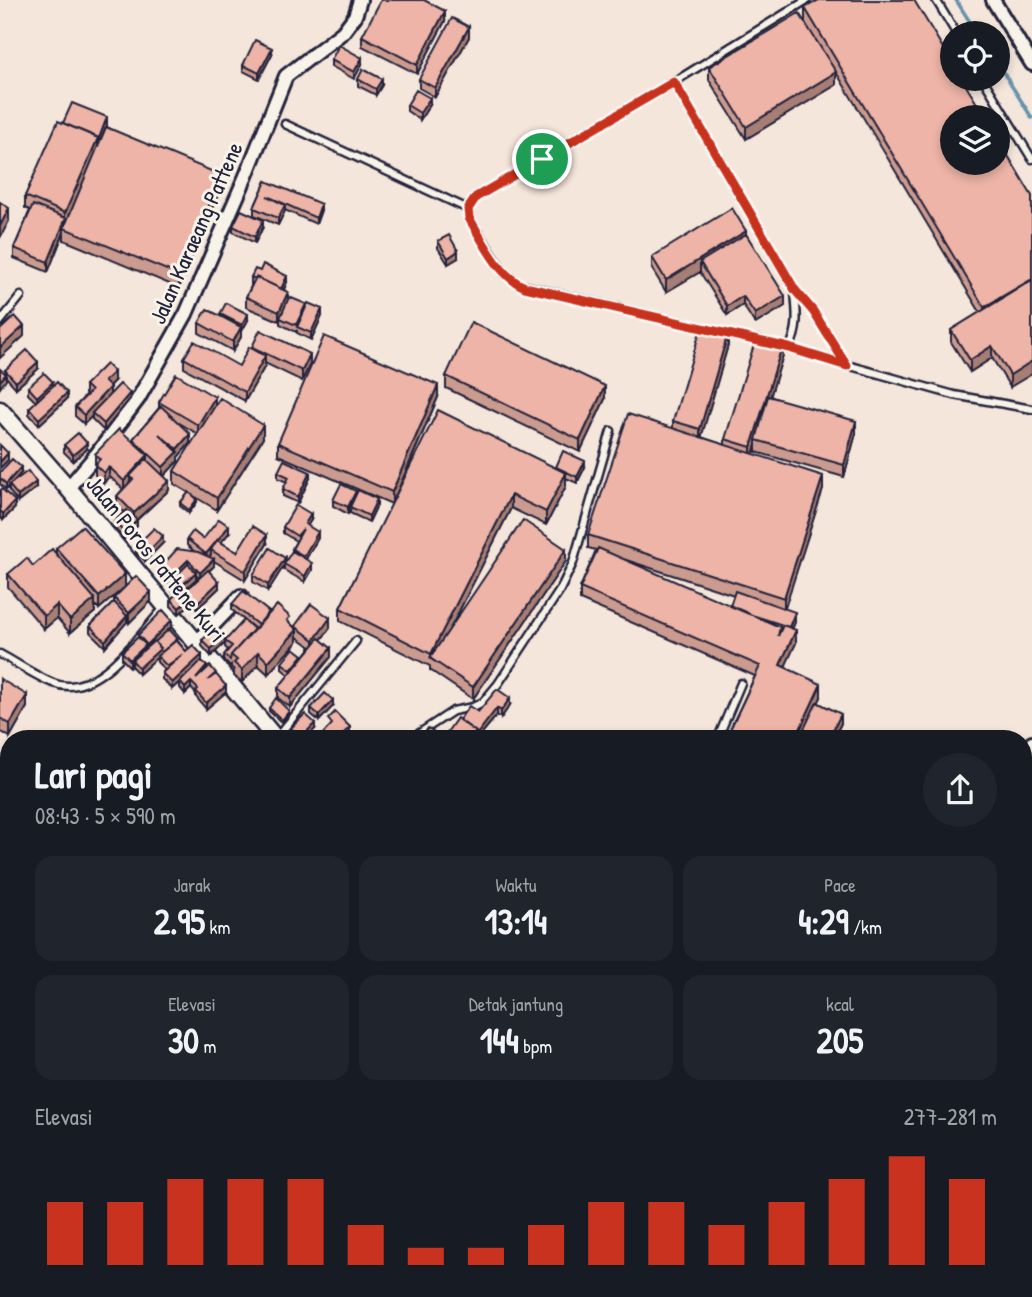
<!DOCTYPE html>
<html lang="id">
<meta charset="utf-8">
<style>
:root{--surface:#171b24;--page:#20242c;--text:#f1f3f6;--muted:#9ea1a6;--accent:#c8321e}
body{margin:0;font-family:"Patrick Hand",sans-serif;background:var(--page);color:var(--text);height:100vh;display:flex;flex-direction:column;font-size:26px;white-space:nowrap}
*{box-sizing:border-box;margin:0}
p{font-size:23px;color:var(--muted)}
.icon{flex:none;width:38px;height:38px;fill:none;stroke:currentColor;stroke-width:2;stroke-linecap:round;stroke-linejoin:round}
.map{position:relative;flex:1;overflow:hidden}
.panel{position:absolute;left:0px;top:730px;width:1032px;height:569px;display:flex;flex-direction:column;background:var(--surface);border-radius:28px 28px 0 0;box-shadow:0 4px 10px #0003}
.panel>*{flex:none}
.buttons{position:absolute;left:940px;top:21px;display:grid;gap:14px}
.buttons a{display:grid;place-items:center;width:70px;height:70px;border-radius:50%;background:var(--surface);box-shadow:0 4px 10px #0003;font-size:35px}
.pin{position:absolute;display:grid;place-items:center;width:60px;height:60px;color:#fff;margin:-30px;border:4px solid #fff;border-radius:50%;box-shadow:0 2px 7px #0007}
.round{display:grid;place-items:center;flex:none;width:74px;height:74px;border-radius:37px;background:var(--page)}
.head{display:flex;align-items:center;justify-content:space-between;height:119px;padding:0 35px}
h1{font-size:38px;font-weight:800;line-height:52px}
.stats{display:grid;grid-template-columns:repeat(3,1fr);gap:10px;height:119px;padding:7px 35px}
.stats div{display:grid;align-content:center;border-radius:18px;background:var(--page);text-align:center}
.stats b{font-size:35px;font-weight:800}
.stats small{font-size:19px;font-weight:400}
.stats p{font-size:19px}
.chart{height:196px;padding:14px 35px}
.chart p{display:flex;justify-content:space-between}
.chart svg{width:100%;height:126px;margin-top:7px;stroke:var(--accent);stroke-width:6}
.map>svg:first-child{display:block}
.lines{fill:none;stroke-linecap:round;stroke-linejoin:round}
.stream{stroke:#6692ab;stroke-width:3.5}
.service-casing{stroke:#22223b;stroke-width:11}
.minor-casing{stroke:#22223b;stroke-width:18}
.tertiary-casing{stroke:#22223b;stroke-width:21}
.service{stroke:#f7f3e8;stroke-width:6}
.minor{stroke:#f7f3e8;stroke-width:12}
.tertiary{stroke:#f7f3e8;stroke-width:16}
.wall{fill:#cc9b90;stroke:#22223b;stroke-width:2;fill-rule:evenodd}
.shaded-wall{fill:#a67e75;stroke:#22223b;stroke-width:2}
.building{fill:#edb4a7;stroke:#22223b;stroke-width:2}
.route-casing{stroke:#fff;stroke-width:14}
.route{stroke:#c8321e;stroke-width:9}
.labels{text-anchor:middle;stroke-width:6;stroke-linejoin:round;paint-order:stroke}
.street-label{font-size:23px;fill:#22223b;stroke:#f7f3e8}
</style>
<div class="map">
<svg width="1032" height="1297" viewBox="0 0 1032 1297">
<rect width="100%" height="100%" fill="#f5e6db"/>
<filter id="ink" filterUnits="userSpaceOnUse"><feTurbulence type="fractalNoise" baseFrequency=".0143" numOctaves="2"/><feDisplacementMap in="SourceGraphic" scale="14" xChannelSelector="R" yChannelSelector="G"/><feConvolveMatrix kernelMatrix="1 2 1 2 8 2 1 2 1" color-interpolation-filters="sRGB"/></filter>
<g filter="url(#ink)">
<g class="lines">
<path class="stream" d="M956 0 977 33
M998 64 1032 118
M1024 814 1032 797"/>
<defs>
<path id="service" d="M936 0 956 33
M983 79 1032 159
M674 82 795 290 813 311 847 366
M285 124 468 209
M0 322 21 296
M707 329 518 284 503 271 469 218 468 209 476 197 674 82 807 0
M721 333 762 342
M776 345 954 395 1032 409
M789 348C799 330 797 313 795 292
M0 654C17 663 35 676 53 683 96 701 139 635 164 608
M277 737 356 641
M412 738 453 711 473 707 483 702 498 684 560 590 573 563 611 431
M718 738 741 683
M1024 1021 1032 1025
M0 1062 9 1066
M438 1290 452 1297
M467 1297 471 1290"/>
<path id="minor" d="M993 0 1032 64
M68 488 96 455 138 399 186 314 246 176 286 76 343 32 355 16 360 0
M196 643 241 596
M1024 759 1032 743
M1024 864 1032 849
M0 1241 9 1248
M31 1297 32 1290
M699 1297 704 1290
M746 1297 753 1290"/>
<path id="tertiary" d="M0 410 68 488 275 738
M719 1290 726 1297"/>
</defs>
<use href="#service" class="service-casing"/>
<use href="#minor" class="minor-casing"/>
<use href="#tertiary" class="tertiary-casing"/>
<use href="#service" class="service"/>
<use href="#minor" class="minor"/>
<use href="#tertiary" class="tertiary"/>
</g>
<path class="wall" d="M805 8 1032 196 1010 387 992 358 970 372 951 342V330L980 312 836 72V85L746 139 709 80V67L805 21Z
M445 21 417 74 362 46V36Z
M469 37 435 97 419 88V79Z
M272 54 259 79 243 71V65Z
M331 60 362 64 354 79 331 66Z
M358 79 382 85 376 95 358 86Z
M430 104 420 120 407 111V105Z
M63 123 107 127 221 187 179 288 64 240V232L48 272 14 258V248L30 210 25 208V196Z
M266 181 321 210 316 224 285 210 278 225 254 215V208Z
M233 226 263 227 255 243 233 232Z
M746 234 785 306 755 324 743 305 727 315 700 272 666 292 652 269V257Z
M438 241 458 258 448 264 438 248Z
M251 277 287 282 284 290 288 299 322 316 311 340 297 333V330L296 332 280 324V319L279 321 246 307V297L252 284H251Z
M220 314 248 320 242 331H241V337L233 351 199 333V323L220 316Z
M728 345 701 437 725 445V439L783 355 770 396 856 433 844 477 756 452V445L753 454 823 489 784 609 795 622 792 629 796 643 784 667 821 697 818 703 841 723 834 738H726L755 676 580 600V588L596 550 588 548V535L673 428V421ZM623 559 734 595 730 606Z
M252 347 310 364 302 381 265 363V366L245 401 184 368V358L239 366Z
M38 369 16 388 6 377V380L5 370Z
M446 376 605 399 580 452 446 388Z
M114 381 109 386 110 394 130 399 104 431 92 419V416L84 424 75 416V407L86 395 85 394V385Z
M28 387 67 399 39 425 29 414V408L36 402 28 394Z
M438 397 394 500 556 468V467H585L577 483 566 478V486L546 525 511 508 451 627 566 561 473 699 430 670V666L340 621V608L392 504 278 455V443Z
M159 402 215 407 263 438 217 510 192 495 197 502 189 513 180 506V503L189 493 174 484V471L198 434 179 423 190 443 178 457V461L164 476 169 490 137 520V526L124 539 114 528V522L124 512 117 505V496L123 489 109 476 104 483 95 475V454L133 441V439L159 408Z
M64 445 87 449 73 461 64 452Z
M0 472 21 473 15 480 36 488 18 502 9 491V486L6 490 0 484Z
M278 472 310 478 298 503 283 496V489L287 482 278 478Z
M0 491 15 508 3 520 0 517Z
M356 495 377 505 369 522 350 513V509L348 514 333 506V500Z
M311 520 307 526 318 538 306 559 312 570 305 582 284 570V565L268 591 253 582V575L285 563 292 552V549L296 541 283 533V527Z
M229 533 221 542 237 552 267 544 245 580 214 561V566L209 571 219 588 197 609 191 603 179 614 171 606V599L176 595 170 588V585L159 575V569L195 552 187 545V539H203ZM196 575 199 578 184 592 183 591 196 579Z
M163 543 145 561 136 553V546Z
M56 548 151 601 129 623 127 621 105 647 90 632V626L114 602V598L122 589 99 609 95 605V612L70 633 57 618 44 629 8 587V574L33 566 56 554Z
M232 604 269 612 290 623 295 628V626L330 628 321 640 331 657 290 707 278 698V688L289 675 282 669V663L303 657 311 647 297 637V642L268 674 258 665 242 682 234 676V670L231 667V665L230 666 224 661V655L228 650 225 647V641L255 629 232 610Z
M172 626 169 629 178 641 186 651 202 661 207 669 216 675 226 692 206 709 196 697V694L191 688 185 694 180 688V682L172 689 162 679V673L165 670 157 662V657L139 674 132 667V665L130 667 122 659V652L138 637V635Z
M202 640 225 643 211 656 202 646Z
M0 679 27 707 10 737 0 731Z
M510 705 501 718 497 715 478 738H421H443L459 720 478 712Z
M333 706 319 721 311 714V708Z
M269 708 289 714 282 723 269 711Z
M291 728 315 729 306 738H295L291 734Z
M378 1290H439L446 1297H375Z
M645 1290H684L679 1297H641Z
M929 1290H1024L1032 1297H929Z"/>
<path class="shaded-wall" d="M445 11V21L417 74V65Z
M469 27V37L435 97V88Z
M272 48V54L259 79V73Z
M362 58V64L354 79V72Z
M836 72V85L746 139V127Z
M382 79V85L376 95V89Z
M430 98V104L420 120V113Z
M107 117V127L99 147V138Z
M98 138V151L64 228V232L48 272V262L65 220V213Z
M221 175V187L179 288V275Z
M321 204V210L316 224V218Z
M285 205V211L278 225V218Z
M9 208V221L0 238V226Z
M263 220V227L255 243V237Z
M746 231V244L700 262V272L666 292V280Z
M458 251V258L448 264V258Z
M287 276V282L280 297V291Z
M1032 279 984 319V307Z
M288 292V301L279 321V312Z
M743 296V305L727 315V306Z
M785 296V306L755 324V314Z
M322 309V316L311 340V333Z
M248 314V320L242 331V325Z
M24 326V336L0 358V348Z
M241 327V337L233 351V342Z
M728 333V345L700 442V429Z
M783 343V355L757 440H756V445L751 460V447Z
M992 346V358L970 372V360Z
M310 354V364L302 381V371Z
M265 356V366L245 401V392Z
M1032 361V374L1010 387V375Z
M38 362V369L16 388V382Z
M114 372V381L104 391V381Z
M6 374V380L0 388V381Z
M53 382V388L37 403V397Z
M438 385V397L392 504V492Z
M605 386V399L580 452V440Z
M110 387V397L92 413V416L84 424V415Z
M67 393V399L39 425V419Z
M130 393V399L104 431V424Z
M215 397V407L198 435V425Z
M856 421V433L844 477V465Z
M263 425V438L217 510V498Z
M190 434V443L178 457V461L163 477V467L177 453V449Z
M87 443V449L73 461V455Z
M8 453V460L0 468V462Z
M148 455V464L130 476V483L124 490V481Z
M585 461V467L577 483V477Z
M21 467V473L6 490V484Z
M109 467V476L104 483V473Z
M310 472V478L298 503V497Z
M566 473V486L546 525V512Z
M823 476V489L784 611V598Z
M169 481V490L134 522V513Z
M36 482V488L18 502V496Z
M356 491V497L348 514V507Z
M511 495V508L434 661 431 659V654Z
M197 499V502L189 513V510Z
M377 499V505L369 522V516Z
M15 501V508L3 520V514Z
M311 514V520L305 530V524Z
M137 520V526L124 539V532Z
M229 526V533L214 551 211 550V555L206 561V554Z
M318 532V538L304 562V556Z
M267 535V544L245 580V571Z
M163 536V543L145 561V555Z
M566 549V561L473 699V687Z
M285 558V564L268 591V585Z
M214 559V566L200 579V573Z
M188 560V567L170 582 169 585V579Z
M312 563V570L305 582V576Z
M196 572V579L177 596V590Z
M125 574V587L99 609V597Z
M219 582V588L197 609V603Z
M151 592V601L129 623V613Z
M191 597V603L179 614V608Z
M95 599V612L70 633V620Z
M57 605V618L44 629V616Z
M795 612V622L789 637V628Z
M127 616V622L105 647V641Z
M330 618V628L314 649V640Z
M172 620V626L147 651V645Z
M297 630V642L268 674V662Z
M796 630V643L780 678V665Z
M225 637V643L211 656V649Z
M146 645V652L132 660V665L130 667V660Z
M161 648V654L139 674V668Z
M331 648V657L290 707V698Z
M258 652V665L242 682V670Z
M202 655V661L172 689V683Z
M191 682V688L185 694V688Z
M821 684V697L802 738 800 737V738H796Z
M226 686V692L206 709V703Z
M27 695V707L10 737V724Z
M510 698V705L501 718V711Z
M333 700V706L319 721V715Z
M497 708V715L478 738H477V734Z
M289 711V714L282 723V720Z
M841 714V723L834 738H829Z
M315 723V729L306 738H301Z
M350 727V733L345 738H339Z
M5 1189V1195L0 1200V1194Z
M677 1290H684L679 1297H677Z"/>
<path class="building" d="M381 0H424L445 11 417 65 362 36Z
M819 0H914L952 63V79H962L985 117H952V163H998V139L1032 196V279L984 307 805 8Z
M799 13 836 72 746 127 709 67Z
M452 18 469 27 435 88 419 79Z
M255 40 272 48 259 73 243 65Z
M339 45 362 58 354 72 331 60Z
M363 69 382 79 376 89 358 79Z
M416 90 430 98 420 113 407 105Z
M72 103 107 117 99 138 63 123Z
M58 121 98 138 65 213 25 196Z
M106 127 221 175 179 275 64 228Z
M266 181 321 204 316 218 267 196 285 205 278 218 254 208Z
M0 202 9 208 0 226Z
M33 205 66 218 48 262 14 248Z
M732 208 746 231 666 280 652 257Z
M241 210 263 220 255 237 233 226Z
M746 234 785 296 755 314 743 296 727 306 700 262Z
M449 235 458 251 448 258 438 241Z
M263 264 287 276 281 289 256 277 255 279 251 277 255 269 260 271Z
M256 277 288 292 279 312 246 297Z
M1032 280V361L1010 375 992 346 970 360 951 330Z
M289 297 306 304 296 325 280 318Z
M226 303 248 314 242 325 220 314Z
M308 303 322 309 311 333 297 327Z
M207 309 241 327 233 342 199 323Z
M15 316 24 326 0 348V330Z
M471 322 605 386 580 440 446 376Z
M702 325 728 333 700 429 673 421Z
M260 330 310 354 302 371 252 347Z
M757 335 783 343 751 447 725 439Z
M324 336 438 385 392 492 278 443Z
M194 341 239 366 249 347 265 356 245 392 184 358Z
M27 350 38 362 16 382 5 370Z
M106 364 114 372 104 381 110 387 84 415 75 407 91 391 85 385Z
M0 369 6 374 0 381Z
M44 373 53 382 37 397 28 387Z
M176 374 215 397 198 425 159 402Z
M57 382 67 393 39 419 29 408Z
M120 384 130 393 104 424 92 413Z
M768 396 856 421 844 465 756 440Z
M220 398 263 425 217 498 174 471Z
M161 406 190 434 177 449 159 434 178 452 163 467 133 439Z
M438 410 566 473 546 512 511 495 431 654 340 608Z
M628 414 823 476 784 598 588 535Z
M119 429 148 455 124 481 109 467 104 473 95 465 100 459 95 454Z
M78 433 87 443 73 455 64 445Z
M0 445 8 453 0 462Z
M563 451 585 461 577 477 556 467Z
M12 459 21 467 6 484 0 478V472Z
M146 459 169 481 134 513 117 496 133 479 130 476Z
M284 460 310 472 298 497 283 489 289 477 278 472Z
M28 471 36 482 18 496 9 485Z
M341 484 356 491 348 507 333 500Z
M2 489 15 501 3 514 0 510V491Z
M358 490 377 499 369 516 350 507Z
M189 492 197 499 189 510 180 503Z
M296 505 311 514 305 524 318 532 304 556 292 549 303 529 297 536 283 527Z
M127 510 137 520 124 532 114 522Z
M219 519 229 526 206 554 187 539 193 531 203 539Z
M523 520 566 549 473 687 430 658Z
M82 526 125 574 99 597 56 548Z
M253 526 267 535 245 571 211 550 217 540 237 552Z
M154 528 163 536 145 555 136 546Z
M270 548 285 558 268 585 253 575Z
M598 548 780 627 778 636 783 625 796 630 780 665 821 684 796 738H726L760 666 580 588Z
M52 549 95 599 70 620 57 605 44 616 8 574 27 558 33 566Z
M177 549 198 552 214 559 200 573 188 560 169 579 159 569Z
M292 551 312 563 305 576 284 564Z
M188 564 196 572 177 590 170 582Z
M208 570 219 582 197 603 191 597 179 608 171 599 182 589 184 592Z
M136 576 151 592 129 613 114 598Z
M243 591 269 612 258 625 232 604Z
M735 591 795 612 789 627 749 614 730 606Z
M114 602 127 616 105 641 90 626Z
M311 604 330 618 314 640 295 626Z
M277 605 290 617 287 620 297 630 268 662 258 652 242 670 234 663 237 660 231 655Z
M163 610 172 620 147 645 138 635Z
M244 620 254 629 231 655 230 660 224 655 232 646 225 641Z
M216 628 225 637 211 649 202 640Z
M169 629 178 639 162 652 155 642Z
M138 637 146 645 130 660 122 652Z
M319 638 331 648 290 698 278 688Z
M176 640 186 651 193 645 202 655 172 683 162 673 183 654 167 666 157 656Z
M154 641 161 648 139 668 132 660Z
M294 648 303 655 291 670 282 663Z
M201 661 207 666 196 679 210 666 216 673 208 680 216 674 226 686 206 703 196 691 198 689 191 682 185 688 180 682Z
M0 679 27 695 10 724 0 718Z
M497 689 510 698 501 711 497 708 477 734 476 733V732L459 720 469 706 478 712Z
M325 693 333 700 319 715 311 708Z
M276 698 289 711 282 720 269 708Z
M817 702 841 714 829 738H803L800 737Z
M335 712 350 727 339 738H319L332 724 328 719Z
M305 714 315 723 301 738 291 728Z
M457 718 476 732 471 738H421L428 728 443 738Z
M0 1183 5 1189 0 1194Z
M1024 1248 1032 1257V1297H940L933 1290H1024Z
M379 1290H439L446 1293 444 1297H393Z
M583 1290H619L632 1297H578Z
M645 1290H666L675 1296 643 1297 641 1296Z
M860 1290H898L900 1292 896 1297H854Z
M905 1290H906L914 1297H899Z
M378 1292 387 1297H375Z"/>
</g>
<g class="lines" filter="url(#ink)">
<defs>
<path id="route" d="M674 82 795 290 813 311 847 366 789 348 525 287C498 276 484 242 469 218L468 209 476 197Z"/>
</defs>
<use href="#route" class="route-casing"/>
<use href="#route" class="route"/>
</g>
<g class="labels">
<g class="street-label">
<text transform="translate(196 233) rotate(-66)" y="8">Jalan Karaeang Pattene</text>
<text transform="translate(156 559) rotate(51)" y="8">Jalan Poros Pattene Kuri</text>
</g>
</g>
</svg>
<div class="buttons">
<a><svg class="icon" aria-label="locate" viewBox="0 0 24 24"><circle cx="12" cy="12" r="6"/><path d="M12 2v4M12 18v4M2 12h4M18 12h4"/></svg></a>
<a><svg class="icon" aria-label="layers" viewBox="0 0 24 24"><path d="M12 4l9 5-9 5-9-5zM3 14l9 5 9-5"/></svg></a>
</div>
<div class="pin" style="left:542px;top:159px;background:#1e9e55"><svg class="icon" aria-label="arrive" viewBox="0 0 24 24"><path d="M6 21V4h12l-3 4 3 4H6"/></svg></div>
<section class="panel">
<div class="head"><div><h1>Lari pagi</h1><p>08:43 · 5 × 590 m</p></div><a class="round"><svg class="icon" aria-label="share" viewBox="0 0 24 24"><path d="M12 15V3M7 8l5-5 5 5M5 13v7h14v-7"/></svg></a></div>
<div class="stats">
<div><p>Jarak</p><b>2.95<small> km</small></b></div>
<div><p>Waktu</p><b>13:14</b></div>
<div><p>Pace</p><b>4:29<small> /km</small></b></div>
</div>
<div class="stats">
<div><p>Elevasi</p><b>30<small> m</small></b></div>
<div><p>Detak jantung</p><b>144<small> bpm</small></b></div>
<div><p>kcal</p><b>205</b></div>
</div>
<div class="chart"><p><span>Elevasi</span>277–281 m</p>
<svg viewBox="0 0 160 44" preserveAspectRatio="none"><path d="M5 44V22M15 44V22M25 44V14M35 44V14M45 44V14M55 44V30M65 44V38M75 44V38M85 44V30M95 44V22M105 44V22M115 44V30M125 44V22M135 44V14M145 44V6M155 44V14"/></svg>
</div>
</section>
</div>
